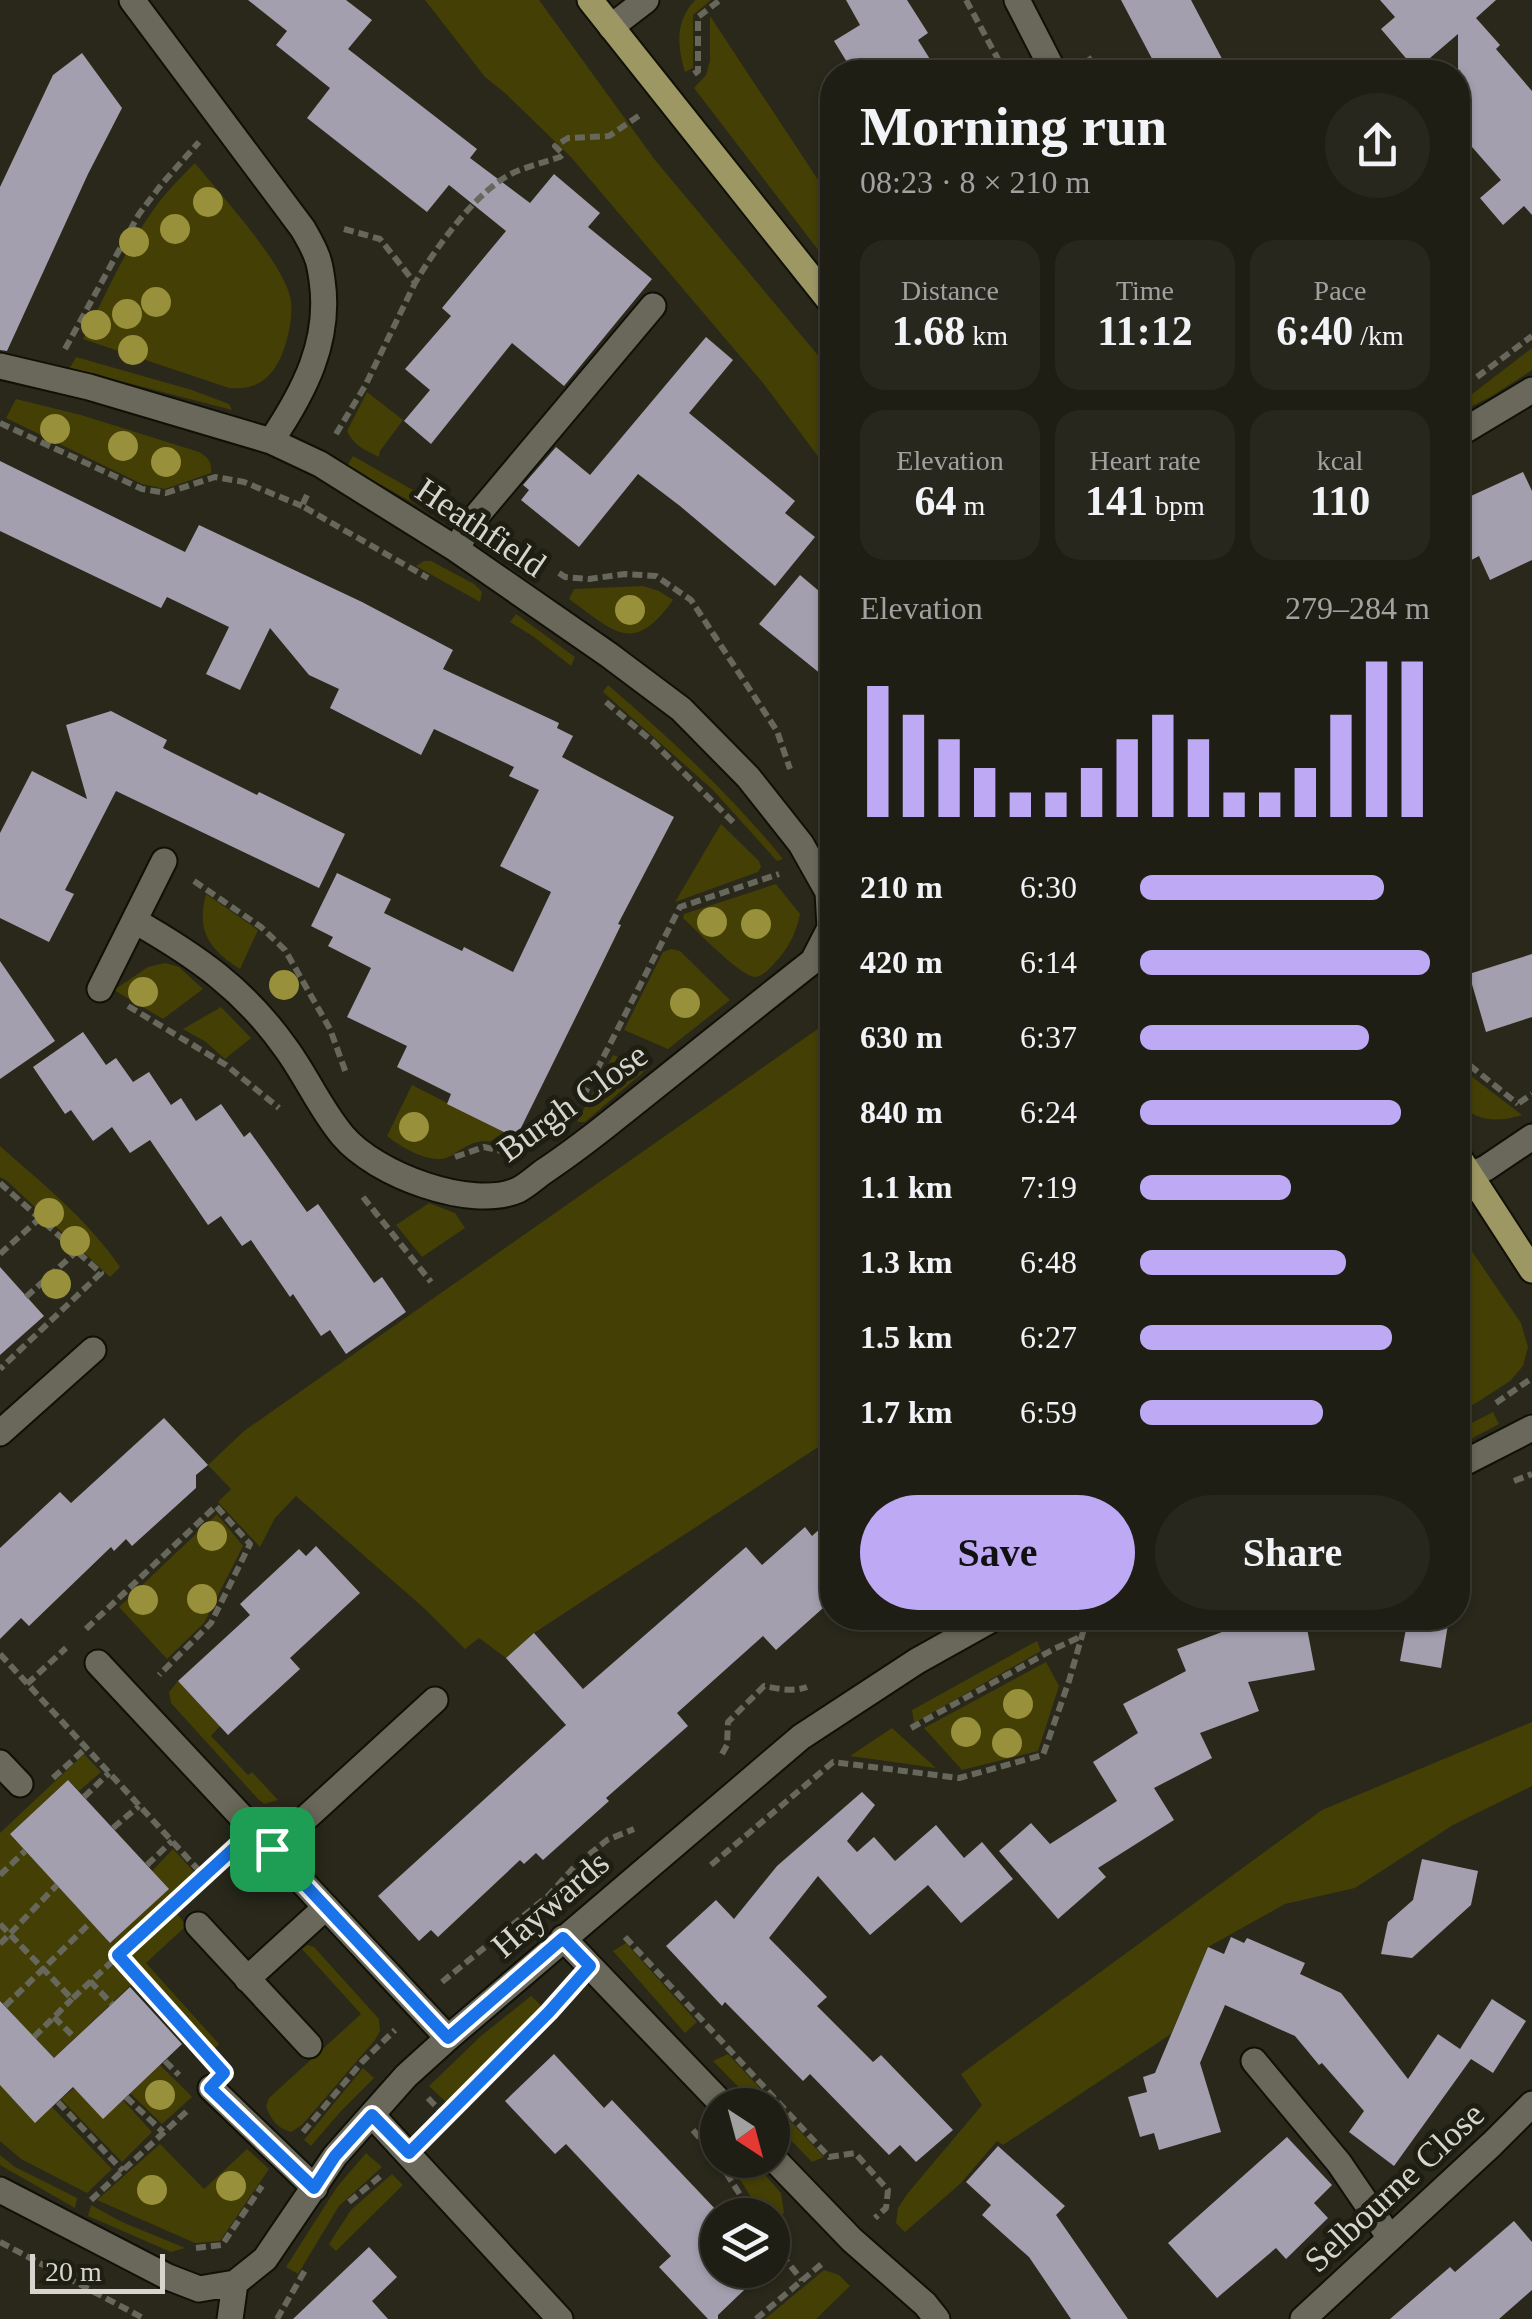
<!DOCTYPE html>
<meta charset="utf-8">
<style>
:root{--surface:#1f1e14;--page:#27271d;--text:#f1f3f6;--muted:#a1a2a0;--line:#3c3c34;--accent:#bea9f5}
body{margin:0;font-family:"Times New Roman",serif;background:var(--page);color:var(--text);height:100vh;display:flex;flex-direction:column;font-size:38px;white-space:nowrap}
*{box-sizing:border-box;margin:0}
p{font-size:32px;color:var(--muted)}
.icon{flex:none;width:55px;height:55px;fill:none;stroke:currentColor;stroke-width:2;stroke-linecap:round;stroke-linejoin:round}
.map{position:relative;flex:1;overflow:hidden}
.drawer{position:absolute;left:820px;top:60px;width:650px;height:1570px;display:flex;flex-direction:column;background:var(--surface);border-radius:40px;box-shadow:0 2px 8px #0004,0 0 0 2px var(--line)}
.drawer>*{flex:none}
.needle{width:65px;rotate:144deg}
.buttons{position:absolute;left:700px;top:2088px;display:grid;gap:20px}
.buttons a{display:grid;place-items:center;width:90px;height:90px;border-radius:50%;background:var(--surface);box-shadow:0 2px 8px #0004,0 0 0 2px var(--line);font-size:50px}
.scale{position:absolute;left:30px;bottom:25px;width:135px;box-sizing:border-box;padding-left:10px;border:5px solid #d6d6ce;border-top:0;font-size:28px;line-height:35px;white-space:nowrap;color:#d6d6ce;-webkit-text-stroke:8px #1f1e12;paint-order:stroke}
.pin{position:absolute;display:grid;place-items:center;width:85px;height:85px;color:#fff;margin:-42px;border-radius:20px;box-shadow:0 5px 15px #0006}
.round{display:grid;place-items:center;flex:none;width:105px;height:105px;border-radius:52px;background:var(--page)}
.headline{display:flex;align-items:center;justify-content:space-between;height:170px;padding:0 40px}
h1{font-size:55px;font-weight:600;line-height:75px}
.figures{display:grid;grid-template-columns:repeat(3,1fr);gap:15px;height:170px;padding:10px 40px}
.figures div{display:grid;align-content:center;border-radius:25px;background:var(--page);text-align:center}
.figures b{font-size:42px;font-weight:600}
.figures small{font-size:28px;font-weight:400}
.figures p{font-size:28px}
.chart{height:280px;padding:20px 40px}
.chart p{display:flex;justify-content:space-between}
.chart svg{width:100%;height:180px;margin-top:10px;stroke:var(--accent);stroke-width:6}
.action{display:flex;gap:20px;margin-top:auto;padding:20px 40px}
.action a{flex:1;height:115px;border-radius:60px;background:var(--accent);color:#111;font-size:40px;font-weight:600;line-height:115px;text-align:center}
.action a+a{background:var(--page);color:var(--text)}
ul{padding:0 40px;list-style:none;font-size:32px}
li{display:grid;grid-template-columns:160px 120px 1fr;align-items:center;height:75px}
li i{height:25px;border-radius:12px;background:var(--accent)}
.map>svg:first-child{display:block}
.green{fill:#443f05}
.building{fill:#a39fae}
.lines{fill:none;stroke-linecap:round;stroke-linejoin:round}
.minor-casing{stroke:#111006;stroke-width:29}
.major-casing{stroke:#111006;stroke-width:29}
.path{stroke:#67675c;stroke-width:6;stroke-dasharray:10 5;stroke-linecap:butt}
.minor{stroke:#69685a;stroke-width:25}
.major{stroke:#9d9764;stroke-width:25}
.tree{fill:#98903b}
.route-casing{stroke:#fff;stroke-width:20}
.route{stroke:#1a73e8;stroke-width:12}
.labels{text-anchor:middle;stroke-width:10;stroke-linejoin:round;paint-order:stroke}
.street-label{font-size:35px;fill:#d6d6ce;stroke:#1f1e12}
</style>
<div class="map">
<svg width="1532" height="2319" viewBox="0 0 1532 2319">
<rect width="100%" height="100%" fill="#29281b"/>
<path class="green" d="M425 0H539L655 160 832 372V475L763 383 571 157 505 93 485 77Z
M695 0H711L693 15V68L685 72C677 45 675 22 695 0Z
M710 16 832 201V268L694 88 706 75 710 60Z
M195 163C219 193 286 265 291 301 293 320 287 345 279 361 267 383 252 390 229 388L83 339C105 296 125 249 154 209 166 192 180 178 195 163Z
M1532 348V370L1492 396 1458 413V405Z
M76 357 192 390 229 404 232 410 70 368Z
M367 392 403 420 380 451 379 457C365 450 354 446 347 431Z
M16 399 81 415 199 452C208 457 212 462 211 473L165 489 142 484 6 418Z
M353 456 457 515 453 525 347 466Z
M424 561H431L474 584 482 592 480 602 416 566Z
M643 586 659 591 673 600C633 656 615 632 569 599L574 589Z
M516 614 575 657 571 666 534 637 510 622Z
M608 685C671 739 731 795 783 859L777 861 712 789 603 692Z
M721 824 759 861 761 867 758 872 675 902Z
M776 884 800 914C797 930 790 945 780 957 774 963 766 975 756 977 742 978 695 929 683 918L684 914Z
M206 894 258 930 240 969C209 949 196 931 206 894Z
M671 949 680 951 730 1000 668 1049 624 1030 663 952Z
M165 963 179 967 203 989 163 1019 114 990 148 967Z
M221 1007 251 1038 225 1059 206 1042 183 1029Z
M832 1019V1438L534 1633 506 1658 479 1638 465 1649 425 1609 296 1496 275 1518 260 1547 218 1502 231 1489 208 1465 244 1431Z
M613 1055 648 1068 585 1122H577Z
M1458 1066 1522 1115C1497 1123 1479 1121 1458 1105Z
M412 1085 516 1138 538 1146 528 1152C513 1149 497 1140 482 1141 466 1143 457 1154 446 1158 427 1163 401 1147 387 1136Z
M0 1146C42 1183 88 1220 120 1267L110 1277 6 1180 0 1177Z
M429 1203 455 1213 465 1228 422 1257 396 1225Z
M1458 1231 1521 1323 1528 1347 1523 1366 1510 1381 1473 1405 1458 1384Z
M1493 1412 1499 1424 1458 1446V1430Z
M217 1514 243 1546 204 1623 167 1659 119 1607Z
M1037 1641 1041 1651 914 1723 912 1710Z
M1046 1662 1059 1686 1038 1751 962 1770 924 1728Z
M178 1681 220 1726 211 1736 248 1775 252 1772 278 1800 264 1804 258 1799 171 1703 169 1692Z
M1532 1722V1786L1453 1825 1355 1888 1285 1904 1208 1947 1171 2034 1003 2145 997 2141 961 2183 905 2232 896 2223 898 2208 908 2193 982 2105 961 2074 1322 1810Z
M892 1728 936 1768 850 1756Z
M84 1754 101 1772 79 1791 68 1780 10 1834 110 1942 168 1889 152 1871 173 1849 197 1875 110 1953 134 1982 54 2058 0 2001V1833Z
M174 1909 186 1926 146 1963 219 2044 212 2051 124 1955Z
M626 1943 697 2022 685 2033 613 1951Z
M307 1945 314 1947 379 2019 380 2031 375 2040 302 2125 291 2132C277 2128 271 2120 266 2106L269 2098 361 2014 302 1949Z
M531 1996 544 2008 447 2103 429 2086 481 2036Z
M728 2054 824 2157 812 2162 773 2122 772 2105H756L713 2061Z
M160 2065 192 2097 162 2124 130 2093Z
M363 2068 374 2078 341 2111 311 2146 304 2140Z
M0 2085 35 2122 52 2107 112 2169 87 2193 21 2159 0 2141Z
M74 2088 103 2118 123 2100 152 2132 122 2162 61 2099Z
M160 2144 204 2189 247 2149 269 2169 220 2241 195 2243 97 2200Z
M366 2153 382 2167 339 2206 298 2274 286 2267 337 2187Z
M0 2155 15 2167 77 2198 75 2208 0 2165Z
M728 2160H752L781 2193 784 2213 773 2222 772 2215H762Z
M392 2174 403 2185 336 2251 329 2244 351 2210Z
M91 2205 122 2222 185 2248 171 2252 88 2216Z
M824 2270 839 2275 850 2286 816 2319H765Z"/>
<path class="building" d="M248 0H346L372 20 348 49 477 149 470 158 530 203 554 174 600 213 588 227 652 279 564 386 512 343 431 444 404 421 430 390 405 369 451 316 442 308 506 231 449 185 427 212 307 118 330 88 276 45 287 31Z
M846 0H907L928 33 918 40 938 72H853L834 41 860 25Z
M1121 0H1191L1229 72H1159Z
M1380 0H1496L1476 18 1500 45 1496 49 1532 91V215L1524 206 1503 225 1480 198 1501 180 1458 131V34L1416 70 1381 29 1395 17Z
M82 53 122 108 88 174 7 351 0 350V187L53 75Z
M706 337 733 360 689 413 795 501 785 513 815 537 775 586 680 506 638 474 579 547 521 500 529 490 523 485 556 447 590 475Z
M0 461 185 552 199 525 362 602 453 650 443 669 559 723 557 728 573 736 562 757 674 817 618 924 621 925 601 966 516 1138 447 1104 451 1094 397 1067 407 1046 347 1017 371 968 328 946 333 937 311 926 337 873 391 899 384 913 462 951 464 947 513 972 551 892 500 866 539 790 509 776 514 767 434 729 421 755 330 708 339 689 309 675 270 628 240 690 206 674 229 627 167 597 161 608 0 531Z
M1523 472 1532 491V560L1490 580 1479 556 1458 567V502Z
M800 575 832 602V683L759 624Z
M111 711 167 740 163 748 257 795 259 792 345 834 319 888 116 791 65 890 74 894 49 942 0 918V833L32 771 87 799 66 725Z
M1532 954V1017L1486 1032 1469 974Z
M0 961 55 1041 0 1079Z
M83 1032 106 1065 116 1058 133 1082 149 1072 171 1105 181 1098 196 1121 221 1104 244 1137 250 1132 307 1212 318 1204 374 1283 382 1277 406 1312 346 1354 330 1330 321 1336 293 1294 290 1297 251 1240 242 1246 221 1216 208 1225 150 1140 130 1153 112 1127 93 1141 71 1110 65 1114 33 1067Z
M0 1267 44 1316 0 1355Z
M164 1418 208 1465 196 1475V1488L132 1546 126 1539 114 1551 111 1547 29 1626 21 1618 0 1639V1548L60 1492 71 1503Z
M832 1518V1600L776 1650 763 1636 677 1713 688 1726 606 1798 609 1801 543 1860 536 1853 524 1864 520 1860 438 1937 431 1930 419 1941 378 1896 566 1725 506 1658 534 1633 583 1689 746 1547 762 1565 805 1527 812 1536Z
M316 1546 360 1593 290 1658 300 1669 228 1735 178 1681 250 1615 240 1604 299 1549 306 1556Z
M1259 1618H1305L1315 1670 1248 1682 1259 1711 1200 1733 1212 1758 1154 1788 1174 1820 1098 1868 1106 1877 1058 1919 999 1851 1031 1823 1050 1844 1117 1801 1093 1762 1138 1733 1123 1704 1186 1671 1177 1649Z
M1408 1618H1449L1441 1668 1400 1661Z
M68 1780 169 1889 110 1943 10 1834Z
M862 1792 875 1805 847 1841 857 1852 874 1837 895 1861 936 1825 964 1858 982 1842 1013 1879 961 1923 928 1885 870 1935 818 1876 769 1938 827 1997 817 2006 873 2062 881 2055 953 2130 916 2162 900 2145 889 2155 810 2074 803 2081 725 2002 722 2006 666 1946 716 1900 734 1919 777 1866Z
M1422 1859 1478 1871 1471 1905 1412 1958 1381 1954 1388 1922 1413 1900Z
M1231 1937 1244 1943 1247 1938 1305 1963 1300 1974 1341 1993 1408 2079 1438 2034 1460 2049 1492 1999 1526 2021 1493 2073 1471 2059 1394 2166 1349 2132 1364 2111 1322 2063 1319 2065 1295 2036 1225 2005 1200 2063 1221 2132 1159 2150 1154 2133 1140 2137 1128 2097 1147 2092 1143 2077 1155 2073 1208 1947 1224 1954Z
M130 1987 182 2044 103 2119 73 2087 35 2123 0 2085V2001L54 2058Z
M554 2054 604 2108 612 2100 718 2212V2270H765L718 2315V2319H708L659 2267 671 2256 566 2144 555 2154 505 2101Z
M1287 2137 1332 2185 1314 2203 1328 2218 1286 2259 1276 2248 1217 2298 1168 2243Z
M998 2146 1065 2206 1056 2215 1128 2319H1071L1029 2257 982 2215 991 2205 966 2182Z
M1514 2221 1532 2242V2290L1499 2319H1390L1450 2267 1455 2272Z
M369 2247 397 2277 372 2301 388 2319H293Z"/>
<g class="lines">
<defs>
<path id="minor" d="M132 0 303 229C308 238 314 248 317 257 320 264 321 273 322 280 331 341 304 392 271 441
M1017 0 1054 72
M611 27 646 0
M0 366 89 387 271 441 320 464 456 549 609 655 681 709 748 777 801 844 828 892 830 928 813 961C749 1011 686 1062 622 1113 596 1134 570 1154 543 1172 535 1178 526 1186 518 1190 471 1211 375 1174 343 1136 320 1109 306 1075 285 1047 243 988 196 956 135 921
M1458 431 1467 429 1532 390
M456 549 474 519 653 306
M100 989 164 861
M1471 1175 1486 1168 1532 1137
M0 1433 93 1350
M1458 1466 1532 1428
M98 1663 448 2038
M0 1763 20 1784
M272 1849 435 1700
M198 1925 309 2045
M563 1938 723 2105
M247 1979 326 1907
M1254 2061 1339 2163 1390 2238
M211 2088 315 2188
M372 2115 560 2319
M772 2157 852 2240 925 2304 937 2319
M0 2190 168 2277 199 2289 235 2283
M230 2319 235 2283 265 2259 335 2156 406 2076 448 2038 801 1737 917 1661 994 1618
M1303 2319 1492 2144 1532 2104"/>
<path id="major" d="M590 0 832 304
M1458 1156 1532 1270"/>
</defs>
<use href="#minor" class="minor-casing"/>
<use href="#major" class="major-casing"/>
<path class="path" d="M966 0 1005 72
M1088 57 1098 72
M694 74 698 71V17L720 0
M344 229 380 239 415 283C435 249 478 188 515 172 529 166 545 162 560 157L563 154 555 146 568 138 609 136 640 115
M65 349 139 214 161 185 199 142
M1477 377 1532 336
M0 423 142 489 166 493 215 477 244 482 302 506
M336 434 365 386 415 283
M307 495 302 506 428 578
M559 573 565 577 589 579 625 574 656 576 691 600 777 731 790 769
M606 702 653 742 735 824
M194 881 261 927 285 950 330 1029 346 1073
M128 1006 226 1065 279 1108
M1458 1056 1518 1104
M583 1097 680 907 779 874
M1519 1103 1532 1094
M455 1157 484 1147 510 1153
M0 1183 101 1273 0 1369
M363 1197 431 1282
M0 1254 40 1218
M26 1297 77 1251
M1496 1403 1532 1378
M1514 1481 1532 1474
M897 1628 912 1618
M86 1629 216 1506 250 1544 211 1623 159 1675
M0 1654 204 1876
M27 1684 66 1648
M911 1728 1054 1649 1080 1637
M722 1754 727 1745 728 1722 764 1686C778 1689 794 1692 807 1687
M53 1778 86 1748
M84 1797 109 1773
M113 1828 139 1806
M147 1865 172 1841
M711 1865 833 1762 959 1778 1043 1755 1069 1681 1087 1618
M0 1875 25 1851
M189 1890 231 1851
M0 1924 72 1999 165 1912
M625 1937 829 2157 855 2153 888 2190 886 2208 875 2218
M0 1944 57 1885
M117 1955 207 2054
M90 1981 112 2004
M442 1982 548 1896 576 1865 607 1840 634 1829
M5 2006 91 1922
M54 2017 75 2038
M34 2037 72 1999
M165 2061 179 2075
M126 2097 163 2132
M428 2098 444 2115
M58 2102 123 2171
M431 2129 567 1992
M693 2130 718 2160
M303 2132 362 2062 395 2030
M718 2160 753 2215
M91 2200 188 2110
M349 2202 382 2175
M0 2242 145 2319
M772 2243 802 2280
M196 2248 222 2245 262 2186
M277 2319 307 2267
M756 2319 824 2262"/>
<use href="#minor" class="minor"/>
<use href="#major" class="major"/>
</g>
<g class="tree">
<circle cx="208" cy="202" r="15"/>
<circle cx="175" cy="229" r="15"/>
<circle cx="134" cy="242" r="15"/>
<circle cx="156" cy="302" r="15"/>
<circle cx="127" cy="314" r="15"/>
<circle cx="96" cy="325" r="15"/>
<circle cx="133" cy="350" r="15"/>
<circle cx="55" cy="429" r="15"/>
<circle cx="123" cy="446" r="15"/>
<circle cx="166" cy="462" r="15"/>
<circle cx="630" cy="610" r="15"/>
<circle cx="712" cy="922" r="15"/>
<circle cx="756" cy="924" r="15"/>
<circle cx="284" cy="985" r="15"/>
<circle cx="143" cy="992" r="15"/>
<circle cx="685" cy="1003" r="15"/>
<circle cx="414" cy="1127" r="15"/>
<circle cx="49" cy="1213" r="15"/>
<circle cx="75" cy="1241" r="15"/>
<circle cx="56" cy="1284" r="15"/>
<circle cx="212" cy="1536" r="15"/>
<circle cx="202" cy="1599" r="15"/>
<circle cx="143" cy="1600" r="15"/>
<circle cx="1018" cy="1704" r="15"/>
<circle cx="966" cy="1732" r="15"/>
<circle cx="1007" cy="1743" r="15"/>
<circle cx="160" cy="2095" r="15"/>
<circle cx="231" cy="2186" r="15"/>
<circle cx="152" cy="2190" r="15"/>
</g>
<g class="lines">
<defs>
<path id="route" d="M254 1830 448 2038 563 1938 590 1966 549 2012 409 2153 372 2115 335 2156 314 2188 210 2088 224 2073 118 1955Z"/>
</defs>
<use href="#route" class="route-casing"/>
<use href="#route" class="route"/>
</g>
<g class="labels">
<g class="street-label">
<text transform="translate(481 527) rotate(34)" y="12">Heathfield</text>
<text transform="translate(572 1102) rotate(-36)" y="12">Burgh Close</text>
<text transform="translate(550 1904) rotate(-41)" y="12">Haywards</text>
<text transform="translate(1394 2187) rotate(-43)" y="12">Selbourne Close</text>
</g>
</g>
</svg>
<div class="buttons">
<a><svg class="needle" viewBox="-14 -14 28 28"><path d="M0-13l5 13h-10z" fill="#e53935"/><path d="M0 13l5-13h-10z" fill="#a1a2a0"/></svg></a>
<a><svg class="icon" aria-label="layers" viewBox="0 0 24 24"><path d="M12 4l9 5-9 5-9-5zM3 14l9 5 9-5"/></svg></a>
</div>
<div class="scale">20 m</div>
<div class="pin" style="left:272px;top:1849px;background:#1e9e55"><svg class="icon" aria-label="arrive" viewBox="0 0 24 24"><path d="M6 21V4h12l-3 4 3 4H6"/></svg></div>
<section class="drawer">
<div class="headline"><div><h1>Morning run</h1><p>08:23 · 8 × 210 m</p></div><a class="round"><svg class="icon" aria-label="share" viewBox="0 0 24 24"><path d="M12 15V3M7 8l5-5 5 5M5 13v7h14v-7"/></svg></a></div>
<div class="figures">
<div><p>Distance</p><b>1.68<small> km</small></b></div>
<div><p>Time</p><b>11:12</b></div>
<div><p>Pace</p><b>6:40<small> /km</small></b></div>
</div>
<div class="figures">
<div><p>Elevation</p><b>64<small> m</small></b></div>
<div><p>Heart rate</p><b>141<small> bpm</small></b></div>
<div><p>kcal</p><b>110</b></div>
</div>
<div class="chart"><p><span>Elevation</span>279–284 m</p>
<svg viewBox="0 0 160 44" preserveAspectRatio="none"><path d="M5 44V12M15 44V19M25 44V25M35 44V32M45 44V38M55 44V38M65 44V32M75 44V25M85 44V19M95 44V25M105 44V38M115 44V38M125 44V32M135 44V19M145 44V6M155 44V6"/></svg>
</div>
<ul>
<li><b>210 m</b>6:30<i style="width:84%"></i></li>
<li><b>420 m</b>6:14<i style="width:100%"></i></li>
<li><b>630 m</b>6:37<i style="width:79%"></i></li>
<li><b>840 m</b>6:24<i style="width:90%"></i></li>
<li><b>1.1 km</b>7:19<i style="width:52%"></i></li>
<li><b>1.3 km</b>6:48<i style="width:71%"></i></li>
<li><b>1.5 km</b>6:27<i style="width:87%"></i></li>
<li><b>1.7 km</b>6:59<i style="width:63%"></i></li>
</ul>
<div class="action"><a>Save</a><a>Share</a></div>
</section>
</div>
